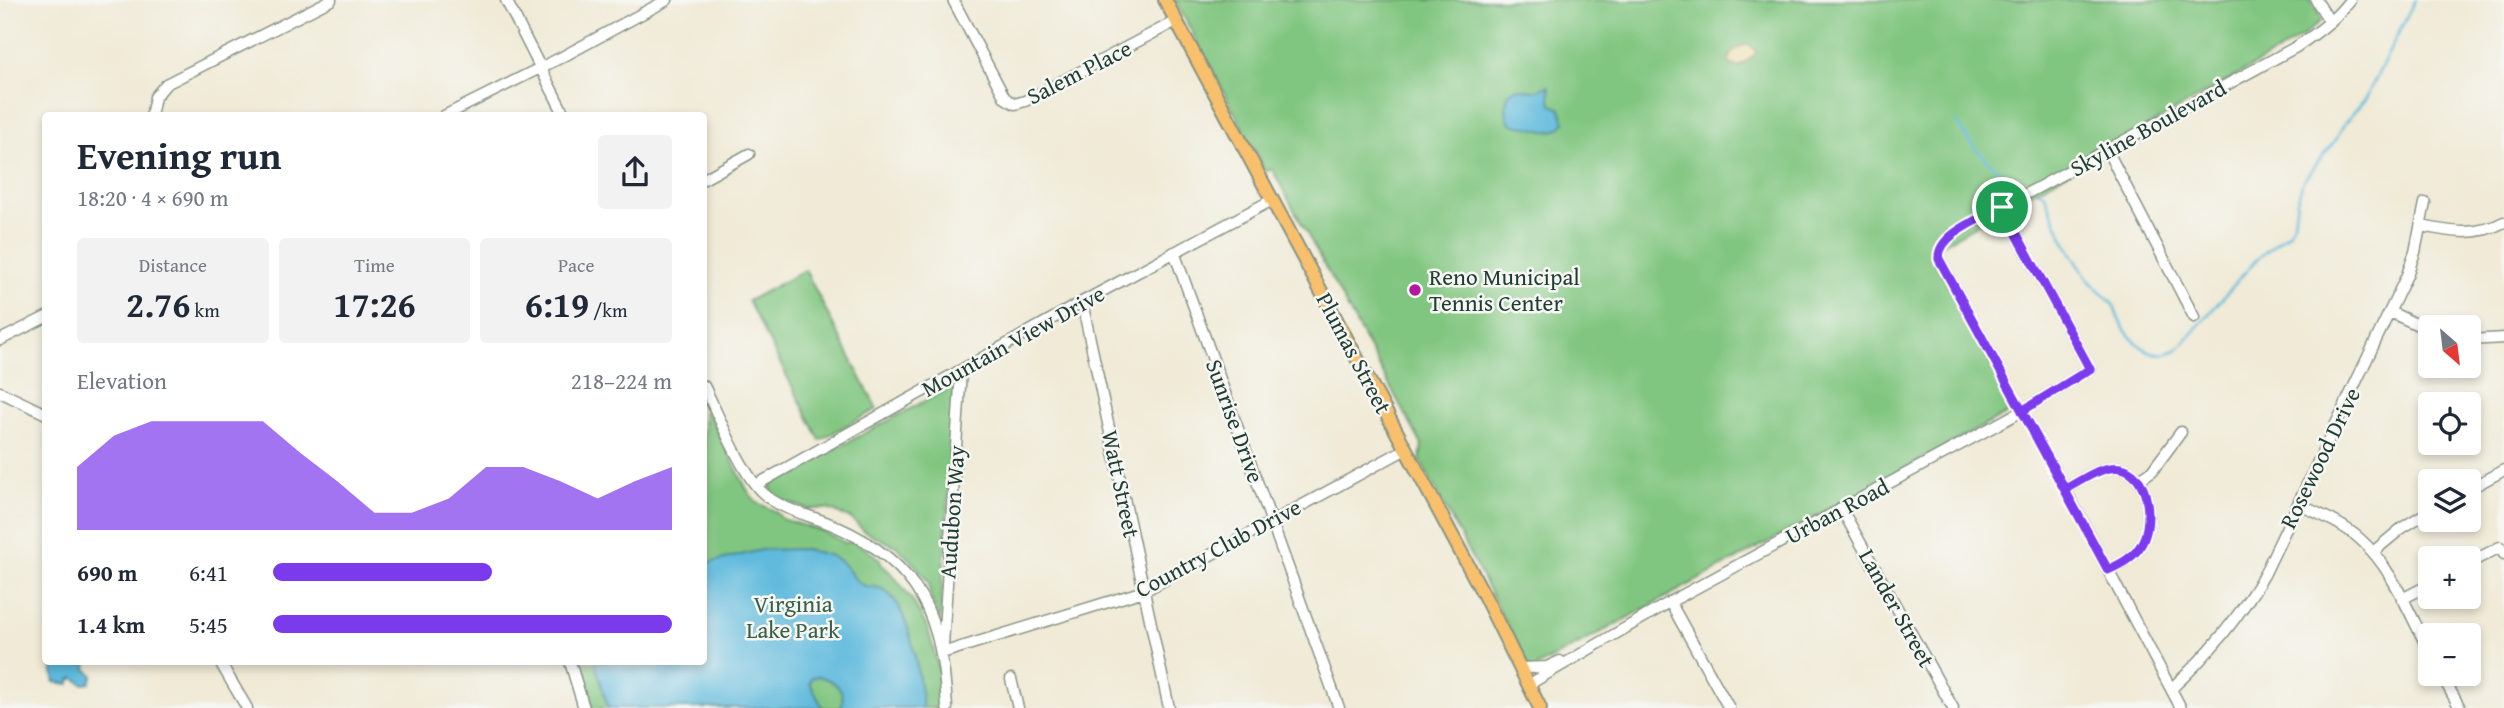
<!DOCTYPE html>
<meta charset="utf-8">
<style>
:root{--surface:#fff;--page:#f2f2f3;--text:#1f2937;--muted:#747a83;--accent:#7c3aed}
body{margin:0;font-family:"Gentium Book Plus",serif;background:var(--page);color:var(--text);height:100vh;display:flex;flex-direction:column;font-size:26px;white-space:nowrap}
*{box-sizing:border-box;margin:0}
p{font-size:23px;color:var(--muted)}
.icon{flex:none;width:38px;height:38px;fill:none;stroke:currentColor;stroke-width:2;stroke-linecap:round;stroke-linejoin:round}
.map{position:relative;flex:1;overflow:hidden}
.side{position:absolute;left:42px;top:112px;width:665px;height:553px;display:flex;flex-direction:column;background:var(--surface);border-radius:7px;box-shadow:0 4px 10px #0003}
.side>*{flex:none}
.needle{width:46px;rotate:152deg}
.fabs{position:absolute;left:2418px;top:315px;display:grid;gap:14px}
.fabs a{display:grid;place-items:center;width:63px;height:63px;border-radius:7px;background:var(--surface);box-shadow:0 4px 10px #0003;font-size:35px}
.pin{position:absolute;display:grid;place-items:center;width:60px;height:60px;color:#fff;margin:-30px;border:4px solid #fff;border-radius:50%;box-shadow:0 2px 7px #0007}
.round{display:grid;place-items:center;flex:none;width:74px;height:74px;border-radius:7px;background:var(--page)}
.summary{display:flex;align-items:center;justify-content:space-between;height:119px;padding:0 35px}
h1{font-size:38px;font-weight:600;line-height:52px}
.stats{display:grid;grid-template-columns:repeat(3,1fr);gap:10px;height:119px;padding:7px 35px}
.stats div{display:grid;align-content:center;border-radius:7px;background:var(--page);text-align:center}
.stats b{font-size:35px;font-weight:600}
.stats small{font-size:19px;font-weight:400}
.stats p{font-size:19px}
.chart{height:196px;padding:14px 35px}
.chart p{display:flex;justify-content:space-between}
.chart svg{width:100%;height:126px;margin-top:7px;fill:var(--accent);opacity:.7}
ul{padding:0 35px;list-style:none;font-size:23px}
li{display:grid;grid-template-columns:112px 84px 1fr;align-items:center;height:52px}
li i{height:18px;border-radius:9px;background:var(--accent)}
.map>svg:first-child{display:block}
.green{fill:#81c680;stroke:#50825a;stroke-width:2}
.sand{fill:#eeda9e;stroke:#868c69;stroke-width:2}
.water{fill:#5fbadd;stroke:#3f7c88;stroke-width:2}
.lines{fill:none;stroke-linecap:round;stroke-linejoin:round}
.stream{stroke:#5fbadd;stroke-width:2.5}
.minor-casing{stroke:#889485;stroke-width:13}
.major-casing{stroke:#889485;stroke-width:16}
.minor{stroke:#fff;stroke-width:10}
.major{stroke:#f8bf6c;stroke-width:12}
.route-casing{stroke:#fff;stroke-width:14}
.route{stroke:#7c3aed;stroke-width:9}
.poi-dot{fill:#b5179e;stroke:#f6f6f2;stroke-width:2.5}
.labels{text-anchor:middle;stroke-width:5;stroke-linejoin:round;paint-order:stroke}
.street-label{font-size:23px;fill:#1f3d34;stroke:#f6f6f2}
.poi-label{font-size:23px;fill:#1f3d34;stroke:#f6f6f2;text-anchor:start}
.park-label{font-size:23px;fill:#385f47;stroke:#f6f6f2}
</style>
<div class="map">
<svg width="2504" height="708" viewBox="0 0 2504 708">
<rect width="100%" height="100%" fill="#f6f6f2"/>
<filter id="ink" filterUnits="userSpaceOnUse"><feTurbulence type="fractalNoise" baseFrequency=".0143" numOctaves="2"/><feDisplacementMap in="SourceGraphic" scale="14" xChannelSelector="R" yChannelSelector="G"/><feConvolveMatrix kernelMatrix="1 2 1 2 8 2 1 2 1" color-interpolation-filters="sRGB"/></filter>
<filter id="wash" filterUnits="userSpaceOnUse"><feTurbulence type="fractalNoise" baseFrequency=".00686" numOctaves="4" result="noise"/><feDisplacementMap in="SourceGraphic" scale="28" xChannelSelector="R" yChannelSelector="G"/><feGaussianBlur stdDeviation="1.57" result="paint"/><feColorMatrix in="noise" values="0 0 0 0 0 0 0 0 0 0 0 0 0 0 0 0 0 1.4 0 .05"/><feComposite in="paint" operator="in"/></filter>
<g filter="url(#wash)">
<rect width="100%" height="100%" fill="#f0ead6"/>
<path class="green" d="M1175 0H2311L2322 20 2304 35 2281 50 1936 248 1935 262 2015 409 1531 670 1420 460 1422 445 1272 169 1266 172Z
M805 270 877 409 820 440 748 301Z
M951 387 955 391 940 623 930 596 929 583 915 565 896 546 865 532 852 519 828 509H808L783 501 775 496 770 488 773 482Z
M704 404 747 490 757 503 775 511 782 519 822 531 845 543 854 541 880 559 881 564 893 575 913 601 928 629 939 670V708H593L578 662H704Z"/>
<path class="sand" d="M1750 45 1756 51 1754 56 1738 67 1729 64C1728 53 1739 44 1750 45Z"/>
<path class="water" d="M1549 86 1551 105 1560 108 1565 122C1555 136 1546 131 1531 128 1516 125 1506 128 1506 106 1507 100 1506 95 1511 91 1519 86 1525 91 1533 91 1539 90 1544 87 1549 86Z
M803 549C816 552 833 554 843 564 849 569 853 580 861 584 867 588 876 586 882 589 911 603 919 678 923 708H841C847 689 835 681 818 676L812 678 810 684 823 708H608L595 662H704V564L761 550Z
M77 662H87L86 669 93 675 90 683 83 684 74 678 70 680V684L55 682 52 668 55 666H65Z"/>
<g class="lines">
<path class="stream" d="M1956 121 1972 145 2003 175 2030 187
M2039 191 2045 194C2056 226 2069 254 2090 281 2097 290 2108 296 2113 305 2116 309 2117 315 2119 320 2131 343 2155 364 2179 348L2255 261 2289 232 2294 222 2297 201 2303 181 2337 138 2344 124 2366 98 2415 0"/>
</g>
</g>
<g filter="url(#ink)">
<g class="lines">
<defs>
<path id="minor" d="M506 0 565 116
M953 0 1005 98 1015 104 1025 101 1176 21
M2316 0 2330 22
M151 116 155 97 166 84 331 0
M444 116 564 56 667 0
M2107 150 2194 317
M704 179 749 154
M2421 226C2451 232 2476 237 2504 222
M1174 252 1339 708
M1082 302 1169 708
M2390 312 2431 331
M0 340 46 317
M2469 340 2504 338
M704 386C718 414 741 473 763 493 782 511 812 515 835 526 922 564 942 618 947 708
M0 392 46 414
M2138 480 2152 471 2181 432
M756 485 1082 302 1272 200
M2065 489C2079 482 2095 470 2110 468 2148 462 2155 519 2142 543 2135 557 2121 564 2108 570
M2469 489 2504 470
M2298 504C2319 514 2342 523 2360 539 2393 568 2410 616 2431 654
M1841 508 1953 708
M2373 552 2402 528 2431 510
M2469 563 2500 547 2504 554
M2402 599 2431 584
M1670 602 1729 708
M943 645 961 371
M942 653 1144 591 1406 449
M220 662 247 708
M570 662 584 708
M1520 668 1547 667 1560 661
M2441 674 2460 708
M1011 679 1018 708
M1528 685 1670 602 2022 411 2090 369 2002 207
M2171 689C2208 655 2238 619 2264 575L2407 275 2415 252 2425 203
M2181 708 2065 489 1939 259C1938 246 1947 238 1958 231L2296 47C2317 33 2335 20 2350 0"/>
<path id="major" d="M1165 0 1485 597 1540 708"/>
</defs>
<use href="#minor" class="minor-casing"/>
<use href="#major" class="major-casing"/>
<use href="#minor" class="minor"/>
<use href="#major" class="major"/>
</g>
</g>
<g class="lines" filter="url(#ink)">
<defs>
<path id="route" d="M2002 207C1983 218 1937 234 1939 259L2065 489C2079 482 2095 470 2110 468 2148 462 2155 519 2142 543 2135 557 2121 564 2108 570L2022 411 2090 369 2002 207"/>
</defs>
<use href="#route" class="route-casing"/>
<use href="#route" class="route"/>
</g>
<circle class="poi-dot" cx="1415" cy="290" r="7"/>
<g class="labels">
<g class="street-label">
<text transform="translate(1079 72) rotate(-27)" y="8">Salem Place</text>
<text transform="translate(2148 128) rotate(-29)" y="8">Skyline Boulevard</text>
<text transform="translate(1013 341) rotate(-29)" y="8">Mountain View Drive</text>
<text transform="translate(1354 353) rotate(62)" y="8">Plumas Street</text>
<text transform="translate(1235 421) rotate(70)" y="8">Sunrise Drive</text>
<text transform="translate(2320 458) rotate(-64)" y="8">Rosewood Drive</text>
<text transform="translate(1121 484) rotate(78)" y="8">Watt Street</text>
<text transform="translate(1837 511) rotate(-28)" y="8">Urban Road</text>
<text transform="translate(952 512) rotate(-86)" y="8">Audubon Way</text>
<text transform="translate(1218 548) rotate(-28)" y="8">Country Club Drive</text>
<text transform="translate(1897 608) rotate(61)" y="8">Lander Street</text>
</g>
<g class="poi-label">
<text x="1429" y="285">Reno Municipal<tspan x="1429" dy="26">Tennis Center</tspan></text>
</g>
<g class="park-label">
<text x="793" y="612">Virginia<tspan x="793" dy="26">Lake Park</tspan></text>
</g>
</g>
</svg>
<div class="fabs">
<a><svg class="needle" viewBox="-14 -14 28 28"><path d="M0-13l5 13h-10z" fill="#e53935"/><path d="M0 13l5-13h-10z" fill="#747a83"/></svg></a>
<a><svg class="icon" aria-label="locate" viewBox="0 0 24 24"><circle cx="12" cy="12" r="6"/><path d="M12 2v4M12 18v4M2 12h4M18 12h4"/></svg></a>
<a><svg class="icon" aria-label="layers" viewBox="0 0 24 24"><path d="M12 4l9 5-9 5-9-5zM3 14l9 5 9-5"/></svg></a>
<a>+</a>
<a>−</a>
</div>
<div class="pin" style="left:2002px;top:207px;background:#1e9e55"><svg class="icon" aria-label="arrive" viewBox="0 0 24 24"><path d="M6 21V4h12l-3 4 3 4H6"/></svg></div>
<section class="side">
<div class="summary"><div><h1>Evening run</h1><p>18:20 · 4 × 690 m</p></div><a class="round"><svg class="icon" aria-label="share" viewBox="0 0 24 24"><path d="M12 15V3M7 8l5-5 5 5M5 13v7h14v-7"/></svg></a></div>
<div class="stats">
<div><p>Distance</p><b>2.76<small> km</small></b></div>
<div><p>Time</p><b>17:26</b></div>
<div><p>Pace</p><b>6:19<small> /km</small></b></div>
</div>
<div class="chart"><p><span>Elevation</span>218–224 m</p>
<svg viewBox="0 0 160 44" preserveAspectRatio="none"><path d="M0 44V22L10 11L20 6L30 6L40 6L50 6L60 17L70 27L80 38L90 38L100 33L110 22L120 22L130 27L140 33L150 27L160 22V44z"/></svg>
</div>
<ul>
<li><b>690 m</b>6:41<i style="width:55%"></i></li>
<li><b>1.4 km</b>5:45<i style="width:100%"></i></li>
</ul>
</section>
</div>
